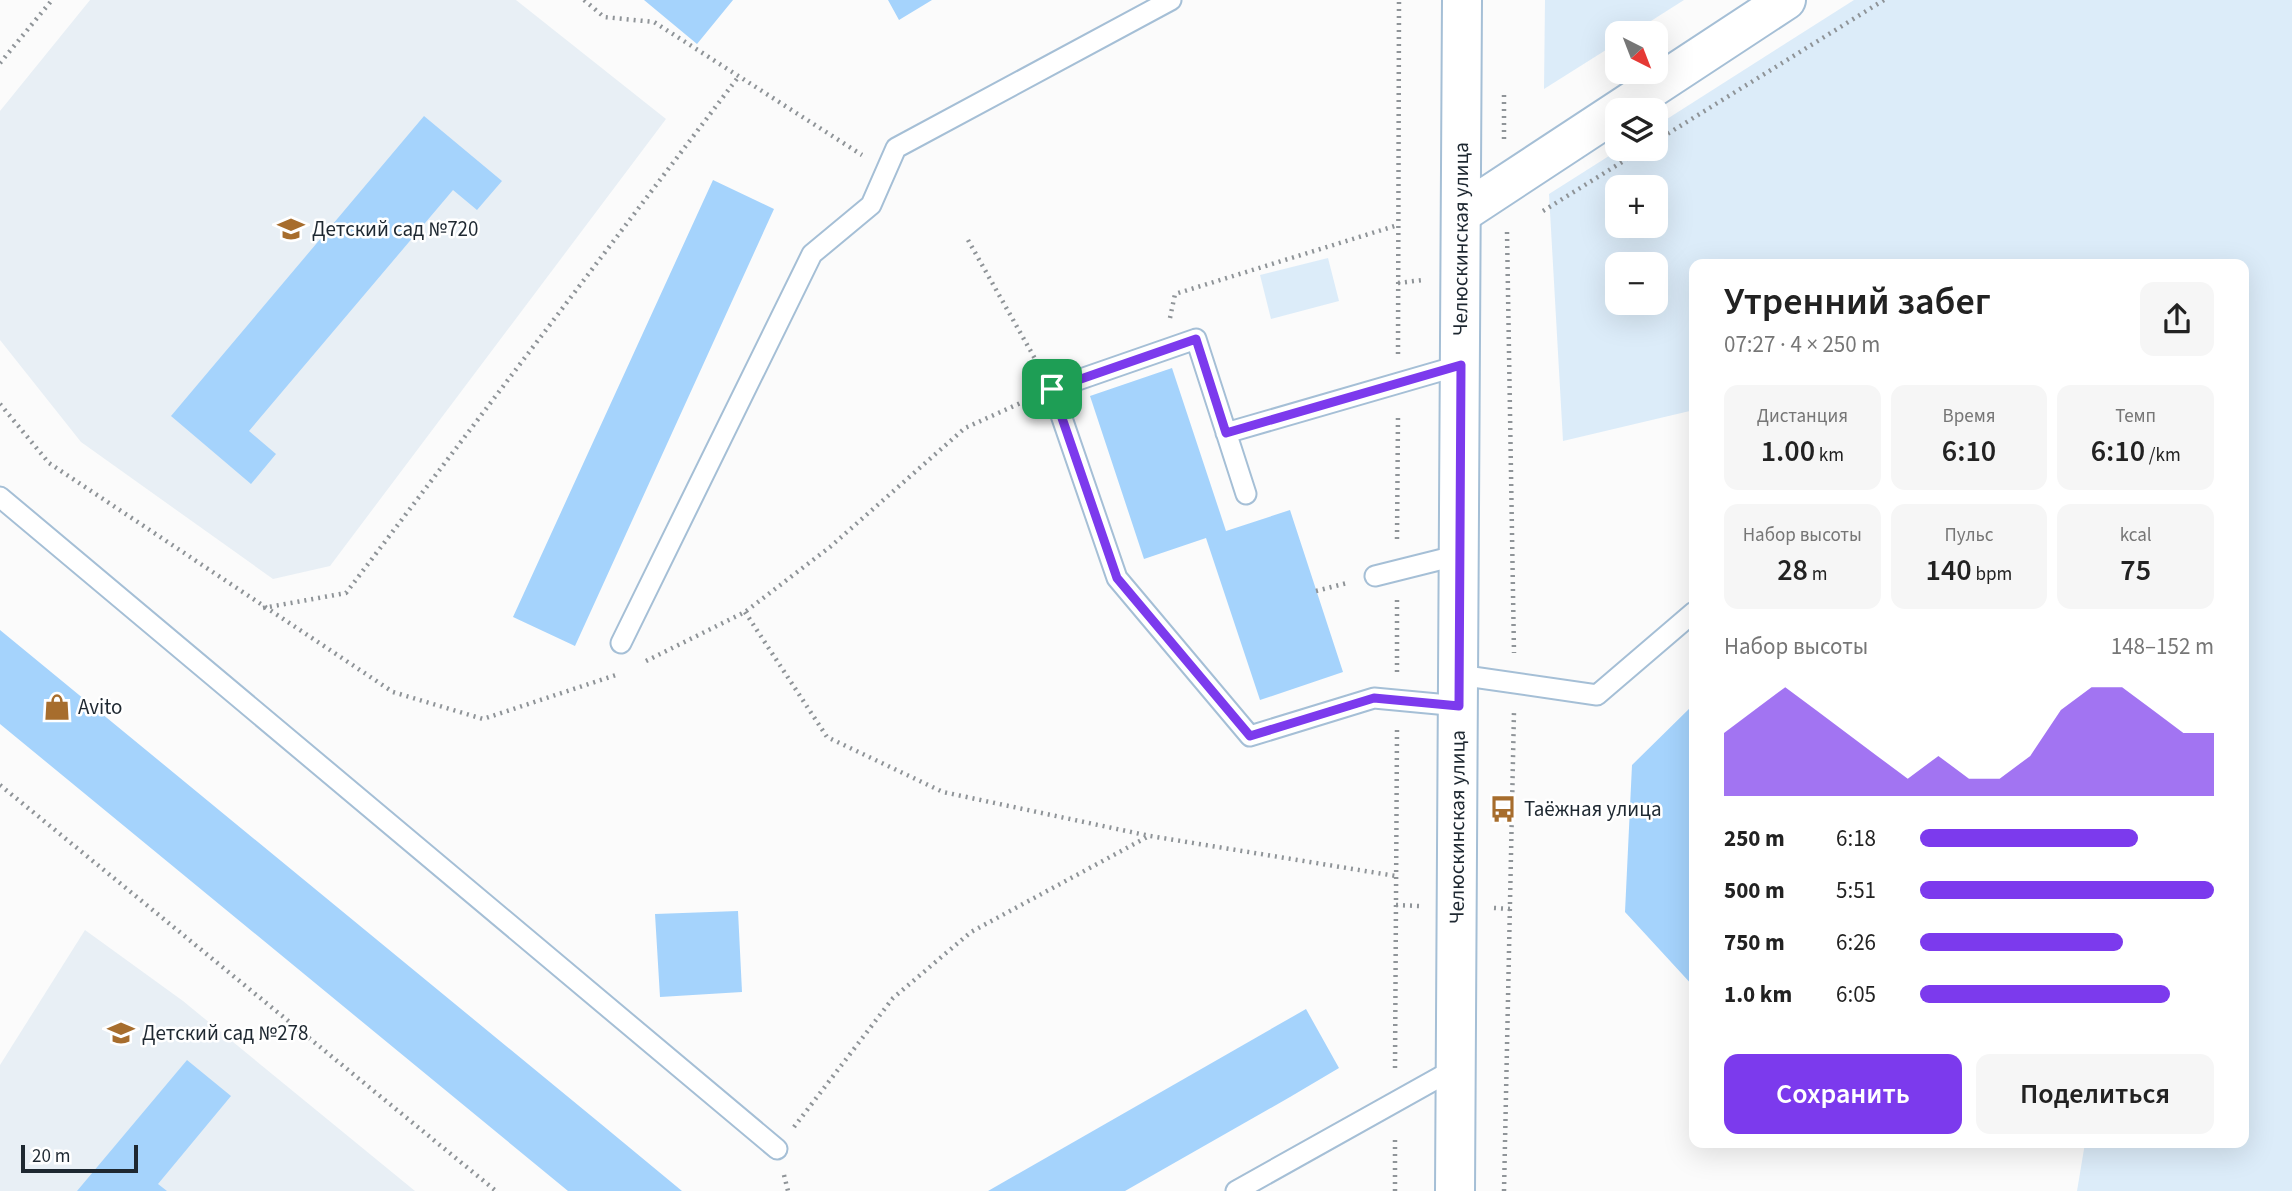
<!DOCTYPE html>
<html lang="ru">
<meta charset="utf-8">
<style>
:root{--surface:#fff;--page:#f6f6f6;--text:#222;--muted:#767676;--accent:#7c3aed}
body{margin:0;font-family:"Source Sans 3",sans-serif;background:var(--page);color:var(--text);height:100vh;display:flex;flex-direction:column;font-size:26px;white-space:nowrap}
*{box-sizing:border-box;margin:0}
p{font-size:23px;color:var(--muted)}
.icon{flex:none;width:38px;height:38px;fill:none;stroke:currentColor;stroke-width:2;stroke-linecap:round;stroke-linejoin:round}
.map{position:relative;flex:1;overflow:hidden}
.panel{position:absolute;left:1689px;top:259px;width:560px;height:889px;display:flex;flex-direction:column;background:var(--surface);border-radius:14px;box-shadow:0 7px 28px #0002}
.panel>*{flex:none}
.needle{width:46px;rotate:138deg}
.fabs{position:absolute;left:1605px;top:21px;display:grid;gap:14px}
.fabs a{display:grid;place-items:center;width:63px;height:63px;border-radius:14px;background:var(--surface);box-shadow:0 7px 28px #0002;font-size:35px}
.scale{position:absolute;left:21px;bottom:18px;width:117px;box-sizing:border-box;padding-left:7px;border:4px solid #1e2831;border-top:0;font-size:19px;line-height:24px;white-space:nowrap;color:#1e2831;-webkit-text-stroke:5px #fff;paint-order:stroke}
.pin{position:absolute;display:grid;place-items:center;width:60px;height:60px;color:#fff;margin:-30px;border-radius:14px;box-shadow:0 4px 10px #0006}
.round{display:grid;place-items:center;flex:none;width:74px;height:74px;border-radius:14px;background:var(--page)}
.summary{display:flex;align-items:center;justify-content:space-between;height:119px;padding:0 35px}
h1{font-size:38px;font-weight:600;line-height:52px}
.metrics{display:grid;grid-template-columns:repeat(3,1fr);gap:10px;height:119px;padding:7px 35px}
.metrics div{display:grid;align-content:center;border-radius:14px;background:var(--page);text-align:center}
.metrics b{font-size:30px;font-weight:600}
.metrics small{font-size:19px;font-weight:400}
.metrics p{font-size:19px}
.chart{height:196px;padding:14px 35px}
.chart p{display:flex;justify-content:space-between}
.chart svg{width:100%;height:126px;margin-top:7px;fill:var(--accent);opacity:.7}
.primary-button{display:flex;gap:14px;margin-top:auto;padding:14px 35px}
.primary-button a{flex:1;height:80px;border-radius:14px;background:var(--accent);color:#fff;font-size:28px;font-weight:600;line-height:80px;text-align:center}
.primary-button a+a{background:var(--page);color:var(--text)}
ul{padding:0 35px;list-style:none;font-size:23px}
li{display:grid;grid-template-columns:112px 84px 1fr;align-items:center;height:52px}
li i{height:18px;border-radius:9px;background:var(--accent)}
.map>svg:first-child{display:block}
.built{fill:#e8eff5}
.green{fill:#dcecf9;fill-rule:evenodd}
.building{fill:#a5d3fc}
.lines{fill:none;stroke-linecap:round;stroke-linejoin:round}
.lane-casing{stroke:#a5bfd6;stroke-width:23}
.street-casing{stroke:#a5bfd6;stroke-width:42}
.secondary-casing{stroke:#a5bfd6;stroke-width:42}
.path{stroke:#8f9498;stroke-width:4.5;stroke-dasharray:2 5;stroke-linecap:butt}
.lane{stroke:#fff;stroke-width:19}
.street{stroke:#fff;stroke-width:38}
.secondary{stroke:#fff;stroke-width:38}
.route-casing{stroke:#fff;stroke-width:14}
.route{stroke:#7c3aed;stroke-width:9}
.labels{text-anchor:middle;stroke-width:5;stroke-linejoin:round;paint-order:stroke}
.poi-label{font-size:21px;fill:#1e2831;stroke:#fff;text-anchor:start}
.street-label{font-size:21px;fill:#1e2831;stroke:#fff}
</style>
<div class="map">
<svg width="2292" height="1191" viewBox="0 0 2292 1191">
<rect width="100%" height="100%" fill="#fbfbfb"/>
<path class="built" d="M90 0H516L666 119 330 566 273 579 81 442 0 340V111Z
M85 930 183 1001 415 1191H0V1065Z"/>
<path class="green" d="M1545 0H1684L1632 33H1617V43L1544 89Z
M1854 0H2292V1191H2077L2085 1143H2244V264H1694V410L1563 441 1549 194 1620 149H1656V126ZM1656 187V226H1617V187ZM1617 264H1656V303H1617Z
M1328 258 1339 301 1271 319 1260 275Z"/>
<path class="building" d="M644 0H733L697 44Z
M888 0H932L899 20Z
M424 116 502 181 477 210 453 190 249 431 276 454 251 484 171 416Z
M713 180 774 209 575 646 513 617Z
M1172 368 1226 531 1290 510 1343 672 1260 700 1206 538 1144 559 1090 396Z
M0 630 601 1124 682 1191H568L0 724Z
M1694 704V987L1625 912 1632 765Z
M738 911 742 992 660 997 655 914Z
M1306 1009 1339 1068 1290 1097 1125 1191H988Z
M187 1060 231 1096 158 1184 167 1191H77Z"/>
<g class="lines">
<defs>
<path id="lane" d="M1226 433 1461 365
M1246 494 1196 339 1052 389 1117 578 1250 736 1374 698 1459 706
M0 497 777 1149
M1375 576 1459 555
M621 643 812 254 871 205 896 148 1171 0
M1459 675 1597 695 1694 612
M1236 1191 1456 1068"/>
<path id="street" d="M1462 213 1786 0"/>
<g id="secondary">
<path id="s1" d="M1455 1191 1462 0"/>
</g>
</defs>
<use href="#lane" class="lane-casing"/>
<use href="#street" class="street-casing"/>
<use href="#secondary" class="secondary-casing"/>
<path class="path" d="M584 0 604 17 654 22 862 155
M0 63 52 0
M1504 139V95
M1656 141 1884 0
M1543 211 1643 149
M1507 232 1514 653
M968 240 1038 364
M1398 283 1423 280
M1170 318 1175 294 1398 225
M1398 354 1399 0
M0 404 49 463 393 692 483 719 619 674
M1397 539 1398 415
M1316 591 1347 583
M263 608 346 593 739 76
M745 612 827 737 943 792 1150 836 1396 876
M646 661 745 612 830 547 965 428 1025 401
M1397 672V600
M0 785 496 1191
M1396 905 1419 906
M1494 908 1511 909
M1395 1068 1397 730
M794 1127 893 998 971 932 1149 836
M784 1175 788 1191
M1395 1191V1136
M1504 1191 1514 711"/>
<use href="#lane" class="lane"/>
<use href="#street" class="street"/>
<use href="#secondary" class="secondary"/>
</g>
<g class="lines">
<defs>
<path id="route" d="M1196 339 1226 433 1461 365 1459 706 1374 698 1250 736 1117 578 1052 389Z"/>
</defs>
<use href="#route" class="route-casing"/>
<use href="#route" class="route"/>
</g>
<defs>
<symbol id="school-bare" viewBox="-9 -9 18 18"><path d="M0-5L7-2L0 1L-7-2ZM-4 1L0 2.5L4 1V4Q0 6-4 4Z" fill="#a76d2d" stroke="#fff" stroke-width="2.5" paint-order="stroke"/></symbol>
<symbol id="shop-bare" viewBox="-9 -9 18 18"><path d="M-5-2.5h2.3a2.7 3.5 0 0 1 5.4 0H5L5.5 6h-11ZM-1.5-2.5h3a1.5 2.3 0 0 0-3 0Z" fill="#a76d2d" stroke="#fff" stroke-width="2.5" paint-order="stroke"/></symbol>
<symbol id="bus-bare" viewBox="-9 -9 18 18"><path d="M-5-6H5V4H4V6H2V4H-2V6H-4V4H-5ZM-3.5-4V0h7V-4ZM-3.5 1.2v1.5H-2V1.2ZM2 1.2v1.5H3.5V1.2Z" fill="#a76d2d" stroke="#fff" stroke-width="2.5" paint-order="stroke"/></symbol>
</defs>
<g fill-rule="evenodd">
<use href="#school-bare" x="272" y="210" width="38" height="38"/>
<use href="#shop-bare" x="38" y="688" width="38" height="38"/>
<use href="#bus-bare" x="1484" y="790" width="38" height="38"/>
<use href="#school-bare" x="102" y="1014" width="38" height="38"/>
</g>
<g class="labels">
<g class="poi-label">
<text x="312" y="236">Детский сад №720</text>
<text x="78" y="714">Avito</text>
<text x="1524" y="816">Таёжная улица</text>
<text x="142" y="1040">Детский сад №278</text>
</g>
<g class="street-label">
<text dy="7" stroke="none"><textPath href="#s1" startOffset="952">Челюскинская улица</textPath></text>
<text dy="7" stroke="none"><textPath href="#s1" startOffset="364">Челюскинская улица</textPath></text>
</g>
</g>
</svg>
<div class="fabs">
<a><svg class="needle" viewBox="-14 -14 28 28"><path d="M0-13l5 13h-10z" fill="#e53935"/><path d="M0 13l5-13h-10z" fill="#767676"/></svg></a>
<a><svg class="icon" aria-label="layers" viewBox="0 0 24 24"><path d="M12 4l9 5-9 5-9-5zM3 14l9 5 9-5"/></svg></a>
<a>+</a>
<a>−</a>
</div>
<div class="scale">20 m</div>
<div class="pin" style="left:1052px;top:389px;background:#1e9e55"><svg class="icon" aria-label="arrive" viewBox="0 0 24 24"><path d="M6 21V4h12l-3 4 3 4H6"/></svg></div>
<section class="panel">
<div class="summary"><div><h1>Утренний забег</h1><p>07:27 · 4 × 250 m</p></div><a class="round"><svg class="icon" aria-label="share" viewBox="0 0 24 24"><path d="M12 15V3M7 8l5-5 5 5M5 13v7h14v-7"/></svg></a></div>
<div class="metrics">
<div><p>Дистанция</p><b>1.00<small> km</small></b></div>
<div><p>Время</p><b>6:10</b></div>
<div><p>Темп</p><b>6:10<small> /km</small></b></div>
</div>
<div class="metrics">
<div><p>Набор высоты</p><b>28<small> m</small></b></div>
<div><p>Пульс</p><b>140<small> bpm</small></b></div>
<div><p>kcal</p><b>75</b></div>
</div>
<div class="chart"><p><span>Набор высоты</span>148–152 m</p>
<svg viewBox="0 0 160 44" preserveAspectRatio="none"><path d="M0 44V22L10 14L20 6L30 14L40 22L50 30L60 38L70 30L80 38L90 38L100 30L110 14L120 6L130 6L140 14L150 22L160 22V44z"/></svg>
</div>
<ul>
<li><b>250 m</b>6:18<i style="width:74%"></i></li>
<li><b>500 m</b>5:51<i style="width:100%"></i></li>
<li><b>750 m</b>6:26<i style="width:69%"></i></li>
<li><b>1.0 km</b>6:05<i style="width:85%"></i></li>
</ul>
<div class="primary-button"><a>Сохранить</a><a>Поделиться</a></div>
</section>
</div>
